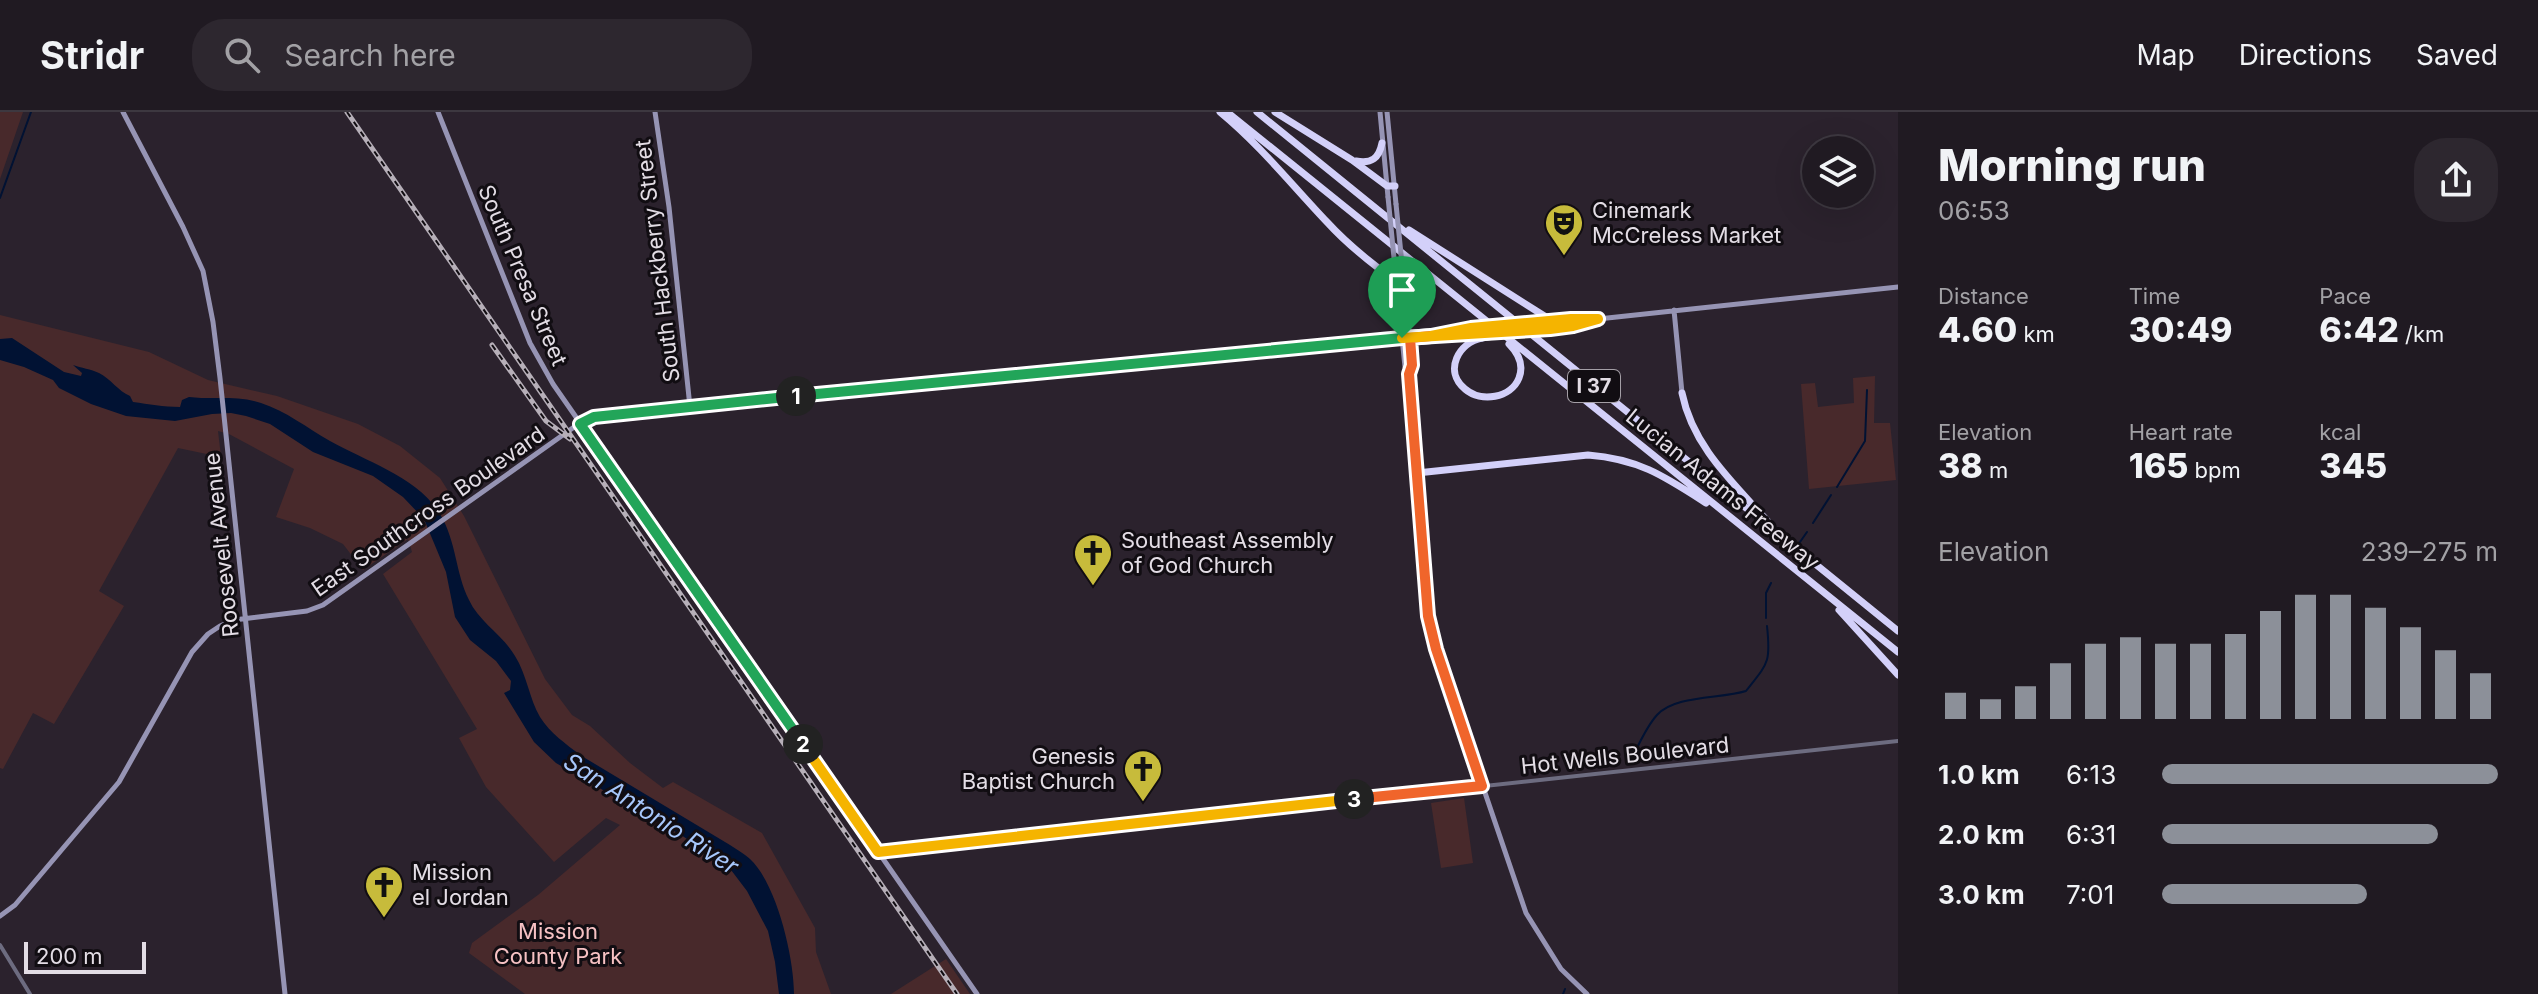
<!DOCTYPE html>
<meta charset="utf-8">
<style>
:root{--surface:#201a22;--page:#2d272f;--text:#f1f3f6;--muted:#a2a1a5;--line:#3d3840;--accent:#8c9099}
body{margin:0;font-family:Inter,sans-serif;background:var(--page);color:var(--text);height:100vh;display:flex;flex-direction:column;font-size:30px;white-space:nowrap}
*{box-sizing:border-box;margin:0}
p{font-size:26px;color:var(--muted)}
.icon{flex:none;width:44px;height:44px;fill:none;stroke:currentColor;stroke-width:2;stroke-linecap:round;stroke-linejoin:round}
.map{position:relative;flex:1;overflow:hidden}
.sheet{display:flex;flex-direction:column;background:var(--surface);width:640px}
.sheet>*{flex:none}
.tools{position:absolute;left:1802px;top:24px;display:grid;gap:16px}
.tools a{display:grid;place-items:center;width:72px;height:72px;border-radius:50%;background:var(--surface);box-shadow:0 8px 32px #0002,0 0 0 2px var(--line);font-size:40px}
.scale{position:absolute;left:24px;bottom:20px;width:122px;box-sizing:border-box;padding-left:8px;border:4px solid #e3dde5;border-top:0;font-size:22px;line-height:28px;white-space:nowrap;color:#e3dde5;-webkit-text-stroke:6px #110d12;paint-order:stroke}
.pin{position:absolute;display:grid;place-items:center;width:68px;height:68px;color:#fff;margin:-82px -34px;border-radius:50% 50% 50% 0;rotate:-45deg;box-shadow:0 0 8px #0007}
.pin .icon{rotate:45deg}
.km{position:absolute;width:40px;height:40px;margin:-20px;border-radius:50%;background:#222;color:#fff;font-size:22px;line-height:40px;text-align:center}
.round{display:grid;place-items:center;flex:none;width:84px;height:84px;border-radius:32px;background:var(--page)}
.summary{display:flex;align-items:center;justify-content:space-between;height:136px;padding:0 40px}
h1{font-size:44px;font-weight:800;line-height:60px}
.figures{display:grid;grid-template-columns:repeat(3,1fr);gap:12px;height:136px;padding:8px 40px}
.figures div{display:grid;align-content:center}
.figures b{font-size:34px;font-weight:800}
.figures small{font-size:22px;font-weight:400}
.figures p{font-size:22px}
.chart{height:224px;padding:16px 40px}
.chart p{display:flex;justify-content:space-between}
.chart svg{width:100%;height:144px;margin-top:8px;stroke:var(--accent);stroke-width:6}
ul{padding:0 40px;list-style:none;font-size:26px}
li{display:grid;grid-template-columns:128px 96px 1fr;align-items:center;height:60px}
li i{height:20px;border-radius:10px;background:var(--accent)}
header{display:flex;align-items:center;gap:48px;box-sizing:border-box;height:112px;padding:0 40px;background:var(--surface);border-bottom:2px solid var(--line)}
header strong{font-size:38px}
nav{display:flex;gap:44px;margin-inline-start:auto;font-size:28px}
.search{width:560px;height:72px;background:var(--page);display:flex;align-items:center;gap:20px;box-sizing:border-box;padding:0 28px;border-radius:32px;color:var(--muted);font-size:30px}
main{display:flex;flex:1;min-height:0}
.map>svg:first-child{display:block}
.green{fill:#48292b}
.water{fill:#011233}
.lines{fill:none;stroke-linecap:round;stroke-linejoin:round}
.stream{stroke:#011233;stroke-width:2}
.tertiary{stroke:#6d6c80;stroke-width:4}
.secondary{stroke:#9694b4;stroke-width:5}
.motorway{stroke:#d3d0f9;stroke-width:7}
.rail-casing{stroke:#b6afb8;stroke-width:5}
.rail{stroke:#110d12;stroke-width:2;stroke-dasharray:6;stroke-linecap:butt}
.secondary-bridge{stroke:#9694b4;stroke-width:5}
.motorway-bridge{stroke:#d3d0f9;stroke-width:7}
.split-1-casing{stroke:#fff;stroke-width:16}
.split-2-casing{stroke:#fff;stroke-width:16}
.split-3-casing{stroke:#fff;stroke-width:16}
.split-4-casing{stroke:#fff;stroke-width:16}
.split-5-casing{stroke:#fff;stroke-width:16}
.split-1{stroke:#22a559;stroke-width:10}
.split-2{stroke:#22a559;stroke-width:10}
.split-3{stroke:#f5b400;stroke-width:10}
.split-4{stroke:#f0652b;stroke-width:10}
.split-5{stroke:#f5b400;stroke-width:10}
.labels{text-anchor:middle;stroke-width:6;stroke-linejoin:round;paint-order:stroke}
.shield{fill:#110d12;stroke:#a49fa6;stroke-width:2}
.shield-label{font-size:20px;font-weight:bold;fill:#e3dde5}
.poi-label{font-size:22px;fill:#e3dde5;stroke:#110d12;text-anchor:start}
.street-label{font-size:22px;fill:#e3dde5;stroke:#110d12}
.park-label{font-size:22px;fill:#f6c1c3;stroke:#110d12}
.water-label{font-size:24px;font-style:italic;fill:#a7c7fb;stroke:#110d12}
</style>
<header>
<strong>Stridr</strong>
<div class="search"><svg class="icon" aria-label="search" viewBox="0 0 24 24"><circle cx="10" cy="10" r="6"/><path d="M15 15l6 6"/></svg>Search here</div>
<nav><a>Map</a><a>Directions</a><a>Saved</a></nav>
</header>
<main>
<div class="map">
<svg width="1898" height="882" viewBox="0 0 1898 882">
<rect width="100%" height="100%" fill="#2b222d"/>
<path class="green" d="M0 0H23L0 67Z
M0 203 149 240 208 268 277 284 358 312 400 334 440 366 464 404 545 567 572 603 590 614 630 651 663 676 673 670 762 721 815 816 816 840 831 882H525L469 841 472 831 538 783 620 713 606 706 554 750 486 675 459 626 477 617 383 462 412 440 408 427 363 458 343 432 310 416 276 405 294 357 229 322 218 319 221 345 178 336 99 479 124 494 54 612 33 601 3 657 0 656Z
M1875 264 1874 311H1890L1896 368 1809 377 1801 272 1815 271 1818 295 1854 291 1853 266Z
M1464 686 1473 751 1441 756 1431 691Z
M946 847 970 882H891Z"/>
<path class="water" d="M12 226 64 260 81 264 82 261 73 253C81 256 91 257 99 261 111 267 118 279 130 284L133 290C149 292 163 295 180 295L182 288 189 285C213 288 237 283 261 291 286 299 307 316 330 329 365 349 418 365 440 402 457 431 455 460 469 488 479 510 503 523 515 544 527 563 529 586 540 605 550 621 566 632 580 643L730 733C737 738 745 742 750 747 777 772 794 846 794 882H779L775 850 768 819 747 779 728 754 681 723 556 651 534 630 504 581 510 578 511 569 496 549 470 528 455 505 446 460 424 407 403 385 373 364 313 340 270 312 246 304 231 301 212 302 175 309 126 304 91 292 59 276 53 268 24 255 0 248V227Z"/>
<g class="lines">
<path class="stream" d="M0 86 31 0
M1837 375 1865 329 1867 278
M1813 411 1831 383
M1800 430 1807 420
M1766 506V481L1771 471
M1629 652C1637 637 1645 616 1657 603 1675 583 1720 587 1746 579 1768 551 1771 551 1767 514
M1563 882 1565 877"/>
<path class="tertiary" d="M878 740 1898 629
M0 833 30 882"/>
<path class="secondary" d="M123 0 183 115 203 159 213 210 220 266 285 882
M438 0 530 231 553 272 977 882
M655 0 669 95 690 295
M1380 0 1388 85
M1387 0 1396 92
M1395 156 1405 255 1409 262 1428 504 1436 537 1526 801 1561 857 1587 882
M1404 168 1412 253 1409 261
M1674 198 1682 281
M1541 210 1598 207 1898 175
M1550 217 1573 214 1592 208
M1454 220 1471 216
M0 804 15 793 119 670 192 540 208 522 220 514 234 508 307 499 323 493 584 308 594 305 1273 237 1445 222 1479 223"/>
<path class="motorway" d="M1220 0C1260 33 1291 72 1327 110 1347 132 1372 152 1397 170H1404
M1227 0 1898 540
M1257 0 1898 519
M1275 0 1352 48 1387 74H1395
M1356 49C1372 52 1379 46 1382 31
M1409 118 1546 205 1557 208
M1482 226C1459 230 1443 259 1465 277 1481 291 1511 286 1519 266 1524 253 1518 241 1509 232
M1682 281C1693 336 1735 372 1771 413
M1417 361 1588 343C1639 347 1664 364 1706 391
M1839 498 1898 563"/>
<defs>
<path id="rail" d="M347 0 957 882
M492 233 546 309 570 327"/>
</defs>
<use href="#rail" class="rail-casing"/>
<use href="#rail" class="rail"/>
<path class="secondary-bridge" d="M1388 85 1395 156
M1396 92 1403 162
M1471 216 1541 210
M1507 221 1550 217"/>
<path class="motorway-bridge" d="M1482 226 1510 221"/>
</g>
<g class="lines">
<defs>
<path id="split-1" d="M796 284 1402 226"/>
<path id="split-2" d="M796 284 594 305 580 312 803 632"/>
<path id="split-3" d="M803 632 878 740 1354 687"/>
<path id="split-4" d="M1354 687 1482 674 1436 537 1428 504 1409 262 1412 253 1410 226 1431 224"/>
<path id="split-5" d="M1402 226 1550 217 1573 214 1598 207H1571L1471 216 1431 224"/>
</defs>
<use href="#split-1" class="split-1-casing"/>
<use href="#split-2" class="split-2-casing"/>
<use href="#split-3" class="split-3-casing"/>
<use href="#split-4" class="split-4-casing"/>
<use href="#split-5" class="split-5-casing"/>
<use href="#split-1" class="split-1"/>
<use href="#split-2" class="split-2"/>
<use href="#split-3" class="split-3"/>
<use href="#split-4" class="split-4"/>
<use href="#split-5" class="split-5"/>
</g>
<defs>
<symbol id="theatre-pin" viewBox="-11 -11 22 30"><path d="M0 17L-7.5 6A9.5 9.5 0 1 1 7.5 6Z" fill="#c7bb3b" stroke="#110d12"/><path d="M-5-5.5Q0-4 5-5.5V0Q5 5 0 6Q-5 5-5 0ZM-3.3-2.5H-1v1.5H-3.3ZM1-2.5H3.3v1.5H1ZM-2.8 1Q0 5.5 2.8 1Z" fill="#111"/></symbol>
<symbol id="church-pin" viewBox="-11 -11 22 30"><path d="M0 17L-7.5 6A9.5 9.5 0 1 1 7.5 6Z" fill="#c7bb3b" stroke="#110d12"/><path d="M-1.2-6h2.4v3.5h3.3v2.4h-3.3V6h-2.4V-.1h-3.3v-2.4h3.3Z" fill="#111"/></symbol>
</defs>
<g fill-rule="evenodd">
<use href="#theatre-pin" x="1542" y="89" width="44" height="60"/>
<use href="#church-pin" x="1071" y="419" width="44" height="60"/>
<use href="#church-pin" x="1121" y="635" width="44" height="60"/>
<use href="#church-pin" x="362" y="751" width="44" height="60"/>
</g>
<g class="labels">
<rect class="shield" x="1568" y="258" width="52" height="32" rx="6"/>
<g class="shield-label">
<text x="1594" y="281">I 37</text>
</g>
<g class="poi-label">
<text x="1592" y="106">Cinemark<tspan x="1592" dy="25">McCreless Market</tspan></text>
<text x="1121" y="436">Southeast Assembly<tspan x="1121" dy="25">of God Church</tspan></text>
<text x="1115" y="652" text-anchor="end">Genesis<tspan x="1115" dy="25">Baptist Church</tspan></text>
<text x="412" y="768">Mission<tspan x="412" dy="25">el Jordan</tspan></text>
</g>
<g class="street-label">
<text transform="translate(657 149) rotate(-97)" y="8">South Hackberry Street</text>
<text transform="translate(523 163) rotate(67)" y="8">South Presa Street</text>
<text transform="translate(1723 377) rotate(39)" y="8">Lucian Adams Freeway</text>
<text transform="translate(428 399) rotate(-35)" y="8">East Southcross Boulevard</text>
<text transform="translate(221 433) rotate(-96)" y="8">Roosevelt Avenue</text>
<text transform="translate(1625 643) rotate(-6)" y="8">Hot Wells Boulevard</text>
</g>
<g class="park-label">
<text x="558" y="827">Mission<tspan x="558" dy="25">County Park</tspan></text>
</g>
<g class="water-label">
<text transform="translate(651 702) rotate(33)" y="8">San Antonio River</text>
</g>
</g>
</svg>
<div class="tools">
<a><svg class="icon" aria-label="layers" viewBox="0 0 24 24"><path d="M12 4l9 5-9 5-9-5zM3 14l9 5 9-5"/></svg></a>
</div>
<div class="scale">200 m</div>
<div class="pin" style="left:1402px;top:226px;background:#1e9e55"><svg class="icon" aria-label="arrive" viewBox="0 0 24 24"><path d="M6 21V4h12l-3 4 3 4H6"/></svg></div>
<b class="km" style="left:796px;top:284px">1</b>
<b class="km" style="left:803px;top:632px">2</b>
<b class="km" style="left:1354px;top:687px">3</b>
</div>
<section class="sheet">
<div class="summary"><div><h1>Morning run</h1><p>06:53</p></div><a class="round"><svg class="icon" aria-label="share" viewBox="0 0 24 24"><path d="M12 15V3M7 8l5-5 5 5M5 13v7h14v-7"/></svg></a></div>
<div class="figures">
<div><p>Distance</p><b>4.60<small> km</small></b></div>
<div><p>Time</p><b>30:49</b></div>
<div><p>Pace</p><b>6:42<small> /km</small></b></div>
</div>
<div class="figures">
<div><p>Elevation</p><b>38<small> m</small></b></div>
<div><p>Heart rate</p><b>165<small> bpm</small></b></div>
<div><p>kcal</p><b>345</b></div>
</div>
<div class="chart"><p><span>Elevation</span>239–275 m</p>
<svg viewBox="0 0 160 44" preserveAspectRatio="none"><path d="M5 44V36M15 44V38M25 44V34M35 44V27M45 44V21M55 44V19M65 44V21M75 44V21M85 44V18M95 44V11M105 44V6M115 44V6M125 44V10M135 44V16M145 44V23M155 44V30"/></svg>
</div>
<ul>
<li><b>1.0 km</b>6:13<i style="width:100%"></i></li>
<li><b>2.0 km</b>6:31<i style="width:82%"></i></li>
<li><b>3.0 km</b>7:01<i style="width:61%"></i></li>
</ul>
</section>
</main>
